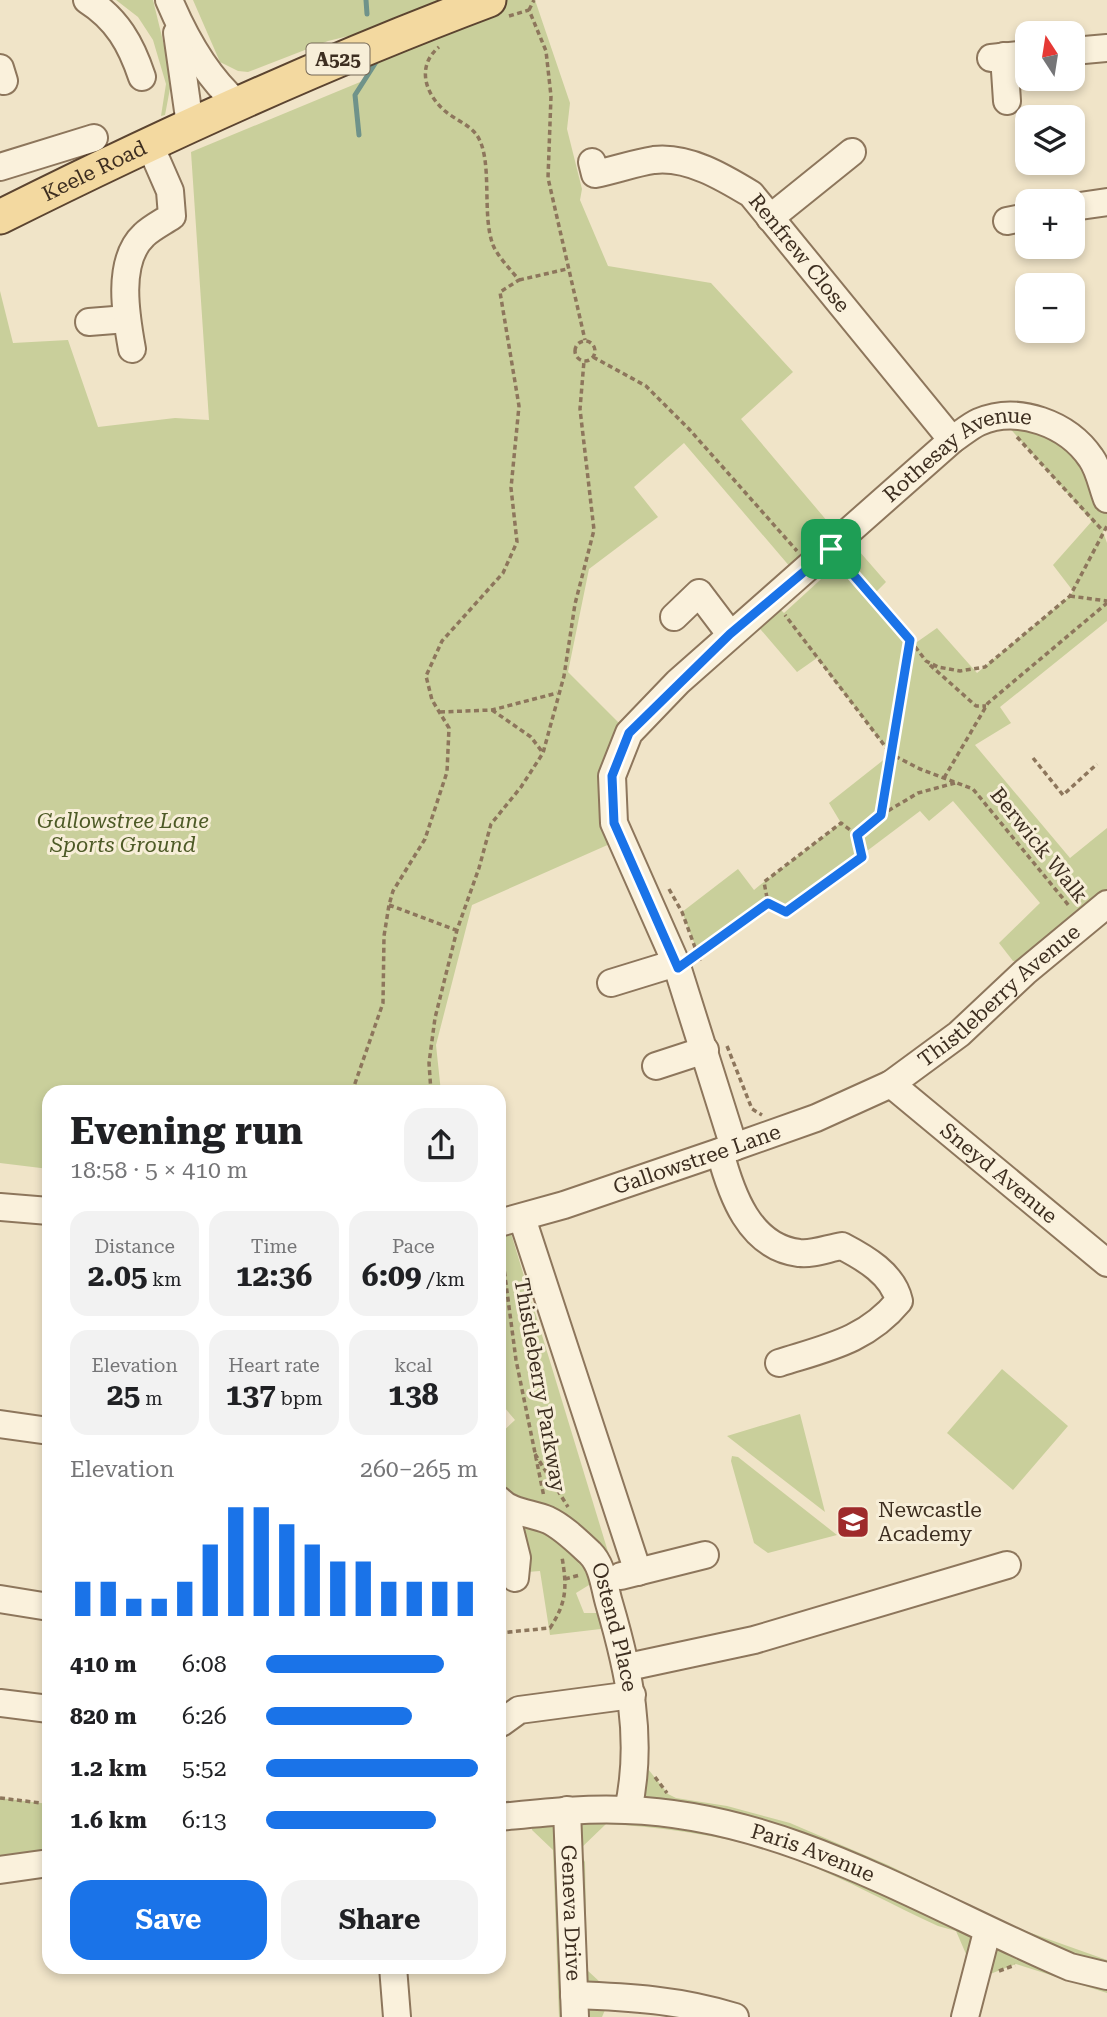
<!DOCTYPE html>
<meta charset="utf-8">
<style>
:root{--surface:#fff;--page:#f2f2f2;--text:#202124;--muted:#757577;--accent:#1a73e8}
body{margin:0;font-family:"Roboto Serif",serif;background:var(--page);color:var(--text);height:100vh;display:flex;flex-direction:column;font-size:26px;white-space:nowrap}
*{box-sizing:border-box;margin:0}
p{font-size:23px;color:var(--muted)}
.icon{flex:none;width:38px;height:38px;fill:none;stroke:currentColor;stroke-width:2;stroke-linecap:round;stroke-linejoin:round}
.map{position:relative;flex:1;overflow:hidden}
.panel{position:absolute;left:42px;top:1085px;width:464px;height:889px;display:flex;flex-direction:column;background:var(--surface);border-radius:21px;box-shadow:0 4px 10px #0003}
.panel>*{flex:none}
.needle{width:46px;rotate:348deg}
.tools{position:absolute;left:1015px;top:21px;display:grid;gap:14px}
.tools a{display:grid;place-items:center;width:70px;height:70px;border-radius:14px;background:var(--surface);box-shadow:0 4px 10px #0003;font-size:35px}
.pin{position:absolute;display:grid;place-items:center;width:60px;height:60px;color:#fff;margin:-30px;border-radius:14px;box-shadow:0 4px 10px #0006}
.round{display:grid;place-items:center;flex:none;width:74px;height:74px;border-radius:21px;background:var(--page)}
.head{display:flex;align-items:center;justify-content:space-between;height:119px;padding:0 28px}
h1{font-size:38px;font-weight:700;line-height:52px}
.figures{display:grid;grid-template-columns:repeat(3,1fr);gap:10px;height:119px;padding:7px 28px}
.figures div{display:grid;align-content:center;border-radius:18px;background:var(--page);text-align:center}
.figures b{font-size:30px;font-weight:700}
.figures small{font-size:19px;font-weight:400}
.figures p{font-size:19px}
.chart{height:196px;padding:14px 28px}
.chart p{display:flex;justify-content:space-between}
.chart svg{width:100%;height:126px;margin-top:7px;stroke:var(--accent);stroke-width:6}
.primary-button{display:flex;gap:14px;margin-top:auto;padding:14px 28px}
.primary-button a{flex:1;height:80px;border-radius:21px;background:var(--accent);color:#fff;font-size:28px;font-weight:700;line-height:80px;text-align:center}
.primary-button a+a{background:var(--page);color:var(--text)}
ul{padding:0 28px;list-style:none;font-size:23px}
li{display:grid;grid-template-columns:112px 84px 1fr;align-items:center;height:52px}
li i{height:18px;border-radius:9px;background:var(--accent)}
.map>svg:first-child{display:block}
.green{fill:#c9cf9b}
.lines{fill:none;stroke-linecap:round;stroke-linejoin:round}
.stream{stroke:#6f938a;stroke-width:5}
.minor-casing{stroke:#8d765c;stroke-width:30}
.major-casing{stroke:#5b4430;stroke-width:37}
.path{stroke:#8d765c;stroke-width:3.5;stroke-dasharray:5 3.5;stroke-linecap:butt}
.minor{stroke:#faf1dc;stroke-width:26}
.major{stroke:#f3d9a0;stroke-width:33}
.route-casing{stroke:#fff;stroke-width:14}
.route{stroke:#1a73e8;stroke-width:9}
.labels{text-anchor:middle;stroke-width:6;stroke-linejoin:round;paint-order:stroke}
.shield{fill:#f7eed8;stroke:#756857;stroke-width:2}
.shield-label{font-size:19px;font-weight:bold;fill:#3d2e20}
.street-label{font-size:21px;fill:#3d2e20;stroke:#f7eed8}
.park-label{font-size:21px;font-style:italic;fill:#4d5a26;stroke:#f7eed8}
.poi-label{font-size:21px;fill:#3d2e20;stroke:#f7eed8;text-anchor:start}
</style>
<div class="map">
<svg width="1107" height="2017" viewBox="0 0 1107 2017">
<rect width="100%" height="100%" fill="#f0e4c8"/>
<path class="green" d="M116 0H153L172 78 165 115 161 116 166 84 153 40 138 17Z
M193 0H441L369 31 328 41 248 72 238 71 220 62Z
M489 0H535L570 103 567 129 582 189 580 200 608 266 711 283 793 372 741 419 833 528 791 568 684 443 634 487 658 517 589 569 568 672 620 724C596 778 597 787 612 843L472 905 436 1045 441 1092H49V1169L0 1163V291L13 343 68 340 98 427 175 418 209 420 191 152 365 80V47Z
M999 416 1059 426 1107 499V526L1103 532 1107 543V621L1000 707 1011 723 975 745 1070 858 1107 828V904L1040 961H1013L999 943 1040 903 953 801 929 821 920 811 786 912 768 903 698 953 682 912 738 869 754 890 760 885 841 823 829 803 891 754 817 658 797 672 750 617 771 600 784 613 842 560 831 549 846 536 886 582 875 593 917 642 937 628 977 673 1070 596 1073 591 1053 565 1092 521Z
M507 1221 513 1240 616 1578 598 1562 499 1500V1435L515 1420 499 1401V1223Z
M1002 1369 1068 1426 1013 1490 947 1433Z
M800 1414 825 1512 727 1436Z
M732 1456 738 1457 837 1535 768 1553 754 1543 731 1461Z
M506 1511 554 1530 594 1577 589 1585 576 1593 584 1613H597L609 1628 550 1635 540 1571 515 1573Z
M644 1764 668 1794 676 1798 727 1806 790 1823 888 1865 1017 1928 1107 1960V1993L1016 1964 985 1976 978 2017H952L966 1954 956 1931 938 1926C892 1905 848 1880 801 1862 740 1837 672 1828 606 1824L579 1850 585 1862 587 1970 601 1983 605 2010 602 2017H559L553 1850 532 1830V1814L628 1810Z
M0 1798 49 1804V1852L0 1856Z"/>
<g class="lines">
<path class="stream" d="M366 0 367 14
M359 135 355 95 378 59"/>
<defs>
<g id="minor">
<path d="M87 0C117 19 131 44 142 77"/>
<path d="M169 0C185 38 206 76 237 103"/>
<path d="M177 33 190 125"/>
<path d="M1073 51 1107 48"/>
<path d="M1004 56 1007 101"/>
<path d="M991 58 1027 54"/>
<path d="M0 68 4 81"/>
<path id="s1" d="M592 162 595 174C615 170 634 163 654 160 688 156 723 177 751 194L952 440"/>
<path d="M0 167 94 138"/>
<path d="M1073 207 1107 202"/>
<path d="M770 218 852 152"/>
<path d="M1007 221 1027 217"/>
<path d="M89 322 127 319"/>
<path d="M132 349C126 316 116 261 144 235 151 228 163 222 172 216L170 191 149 143"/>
<path d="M674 617 699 593 730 634"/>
<path d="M611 983 676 963"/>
<path d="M656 1066 705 1050"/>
<path id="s2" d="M891 1084 1107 1263"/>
<path id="s3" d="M734 1147 676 963 614 823 612 776 629 733 678 682 952 440C961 434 970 426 979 422 1018 405 1068 424 1091 458 1099 469 1102 486 1107 499"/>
<path d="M720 1152C731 1193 749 1247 799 1253 812 1255 829 1248 842 1246 865 1258 893 1274 899 1301 866 1341 826 1348 779 1363"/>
<path d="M0 1207 49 1211"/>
<path d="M522 1218 638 1572"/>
<path id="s4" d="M499 1223 564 1205 734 1147 816 1118 891 1084 959 1034 1025 972 1107 904"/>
<path d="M0 1424 49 1431"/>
<path id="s5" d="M499 1500C511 1513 532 1513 548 1520 563 1527 578 1542 590 1553 603 1566 604 1586 609 1603 629 1671 644 1739 628 1810"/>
<path d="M504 1506 517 1558 515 1578"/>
<path d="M621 1576 705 1555"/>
<path d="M0 1599 49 1607"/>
<path d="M628 1667 754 1640 1007 1565"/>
<path d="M0 1703 49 1709"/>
<path d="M501 1723 519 1710 632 1695"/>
<path id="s6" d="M567 1810 575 2017"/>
<path id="s7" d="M499 1817C541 1813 584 1808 626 1810 786 1815 927 1906 1070 1967L1107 1976"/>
<path d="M0 1870 49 1863"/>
<path d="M393 1967 397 2017"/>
<path d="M574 1995C629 1997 681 2000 735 2017"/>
<path d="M965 2017 987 1932"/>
</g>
<g id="major">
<path id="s8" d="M0 217C160 137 321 63 489 0"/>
</g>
</defs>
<use href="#minor" class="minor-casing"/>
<use href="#major" class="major-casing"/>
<path class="path" d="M529 10 534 0
M509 16 529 10 546 51 551 96 548 178 585 340
M519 280 567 269
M575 351a10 10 0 1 1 20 0a10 10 0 1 1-20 0Z
M593 357 646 386 689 429 797 551
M1017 437 1103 531
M845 563 910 640 891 754 920 769 973 789 1070 907
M1070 596 1107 601
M910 640 926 661 938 667 960 671 985 667 1070 596 1107 526
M930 665 976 706H986
M492 710 531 737 543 753
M440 712 492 710 557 693
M1033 758 1063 795 1097 764
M944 778 988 703 1107 603
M881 815 918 793 955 783
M669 889 682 912 700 961
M768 903 786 913 862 857 857 835
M389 905 456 930
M696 954 768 903 764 882 841 823 857 835 881 815 891 754 785 615
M727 1046 752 1109 762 1115
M352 1092 383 1003 384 936 389 905 393 891 425 839 447 772 449 728 432 700 426 676 442 641 503 573 517 542 511 488 519 406 500 292 519 280C511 270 498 257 493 245 481 214 494 158 476 134 468 124 454 119 445 111 425 94 416 66 439 47
M431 1092 429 1063 435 1018 457 930 479 868 491 824 521 787 543 753 564 676 575 604 594 530 580 409 584 361
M499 1256 503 1261 516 1360 544 1497
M535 1454 568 1507
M565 1579 580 1575
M499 1633 550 1628C567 1602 567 1587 562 1557
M655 1777 667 1793
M0 1798 49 1804
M999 1971 1015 1965"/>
<use href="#minor" class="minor"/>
<use href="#major" class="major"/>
</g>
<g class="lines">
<defs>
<path id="route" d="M831 549 910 640 881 815 857 835 862 857 786 912 768 903 678 968 614 823 612 776 629 733 730 634Z"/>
</defs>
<use href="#route" class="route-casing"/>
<use href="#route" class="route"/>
</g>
<defs>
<symbol id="school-square" viewBox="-11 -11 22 22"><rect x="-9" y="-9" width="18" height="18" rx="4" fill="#9e2a2b" stroke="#f7eed8"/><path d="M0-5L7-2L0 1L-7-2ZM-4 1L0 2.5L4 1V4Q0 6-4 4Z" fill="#fff"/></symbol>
</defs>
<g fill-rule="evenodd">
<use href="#school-square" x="834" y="1503" width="38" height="38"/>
</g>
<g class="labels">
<rect class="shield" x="306.5" y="43.5" width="63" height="31" rx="5"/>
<g class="shield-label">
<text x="338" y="66">A525</text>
</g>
<g class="street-label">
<text dy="7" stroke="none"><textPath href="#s8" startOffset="105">Keele Road</textPath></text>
<text dy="7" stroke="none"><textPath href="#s1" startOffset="254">Renfrew Close</textPath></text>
<text dy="7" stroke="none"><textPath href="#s3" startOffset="875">Rothesay Avenue</textPath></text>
<text transform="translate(1039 845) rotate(51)" y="7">Berwick Walk</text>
<text dy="7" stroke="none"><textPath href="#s4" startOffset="556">Thistleberry Avenue</textPath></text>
<text dy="7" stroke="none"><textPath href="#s4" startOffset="208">Gallowstree Lane</textPath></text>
<text dy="7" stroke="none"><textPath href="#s2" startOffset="140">Sneyd Avenue</textPath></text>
<text transform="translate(540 1385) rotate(80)" y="7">Thistleberry Parkway</text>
<text dy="7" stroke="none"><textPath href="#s5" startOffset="186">Ostend Place</textPath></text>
<text dy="7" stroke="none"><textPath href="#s7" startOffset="320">Paris Avenue</textPath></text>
<text dy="7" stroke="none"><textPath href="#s6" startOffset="103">Geneva Drive</textPath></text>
</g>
<g class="park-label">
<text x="123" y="828">Gallowstree Lane<tspan x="123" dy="24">Sports Ground</tspan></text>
</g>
<g class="poi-label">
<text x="878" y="1517">Newcastle<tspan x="878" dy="24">Academy</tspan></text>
</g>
</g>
</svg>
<div class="tools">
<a><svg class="needle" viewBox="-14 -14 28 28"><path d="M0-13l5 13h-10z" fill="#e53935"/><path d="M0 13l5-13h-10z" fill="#757577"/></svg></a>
<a><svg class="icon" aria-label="layers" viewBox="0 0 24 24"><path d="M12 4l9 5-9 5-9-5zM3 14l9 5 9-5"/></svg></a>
<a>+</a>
<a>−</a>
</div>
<div class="pin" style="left:831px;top:549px;background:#1e9e55"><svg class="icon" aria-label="arrive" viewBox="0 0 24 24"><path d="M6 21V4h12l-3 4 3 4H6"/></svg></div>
<section class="panel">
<div class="head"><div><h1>Evening run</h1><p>18:58 · 5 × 410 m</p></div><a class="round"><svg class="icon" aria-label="share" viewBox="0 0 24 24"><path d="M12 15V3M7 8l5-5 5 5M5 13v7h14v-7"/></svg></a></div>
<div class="figures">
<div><p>Distance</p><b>2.05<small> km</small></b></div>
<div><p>Time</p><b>12:36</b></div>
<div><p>Pace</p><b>6:09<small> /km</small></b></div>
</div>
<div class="figures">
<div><p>Elevation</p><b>25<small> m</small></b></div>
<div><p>Heart rate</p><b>137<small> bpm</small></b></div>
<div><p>kcal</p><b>138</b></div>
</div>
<div class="chart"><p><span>Elevation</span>260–265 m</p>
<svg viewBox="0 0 160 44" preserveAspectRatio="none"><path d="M5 44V32M15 44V32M25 44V38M35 44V38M45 44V32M55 44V19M65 44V6M75 44V6M85 44V12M95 44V19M105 44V25M115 44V25M125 44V32M135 44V32M145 44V32M155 44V32"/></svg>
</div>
<ul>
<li><b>410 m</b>6:08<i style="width:84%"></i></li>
<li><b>820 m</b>6:26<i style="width:69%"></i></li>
<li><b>1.2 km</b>5:52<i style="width:100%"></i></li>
<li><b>1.6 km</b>6:13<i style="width:80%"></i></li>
</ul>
<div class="primary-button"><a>Save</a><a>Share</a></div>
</section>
</div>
